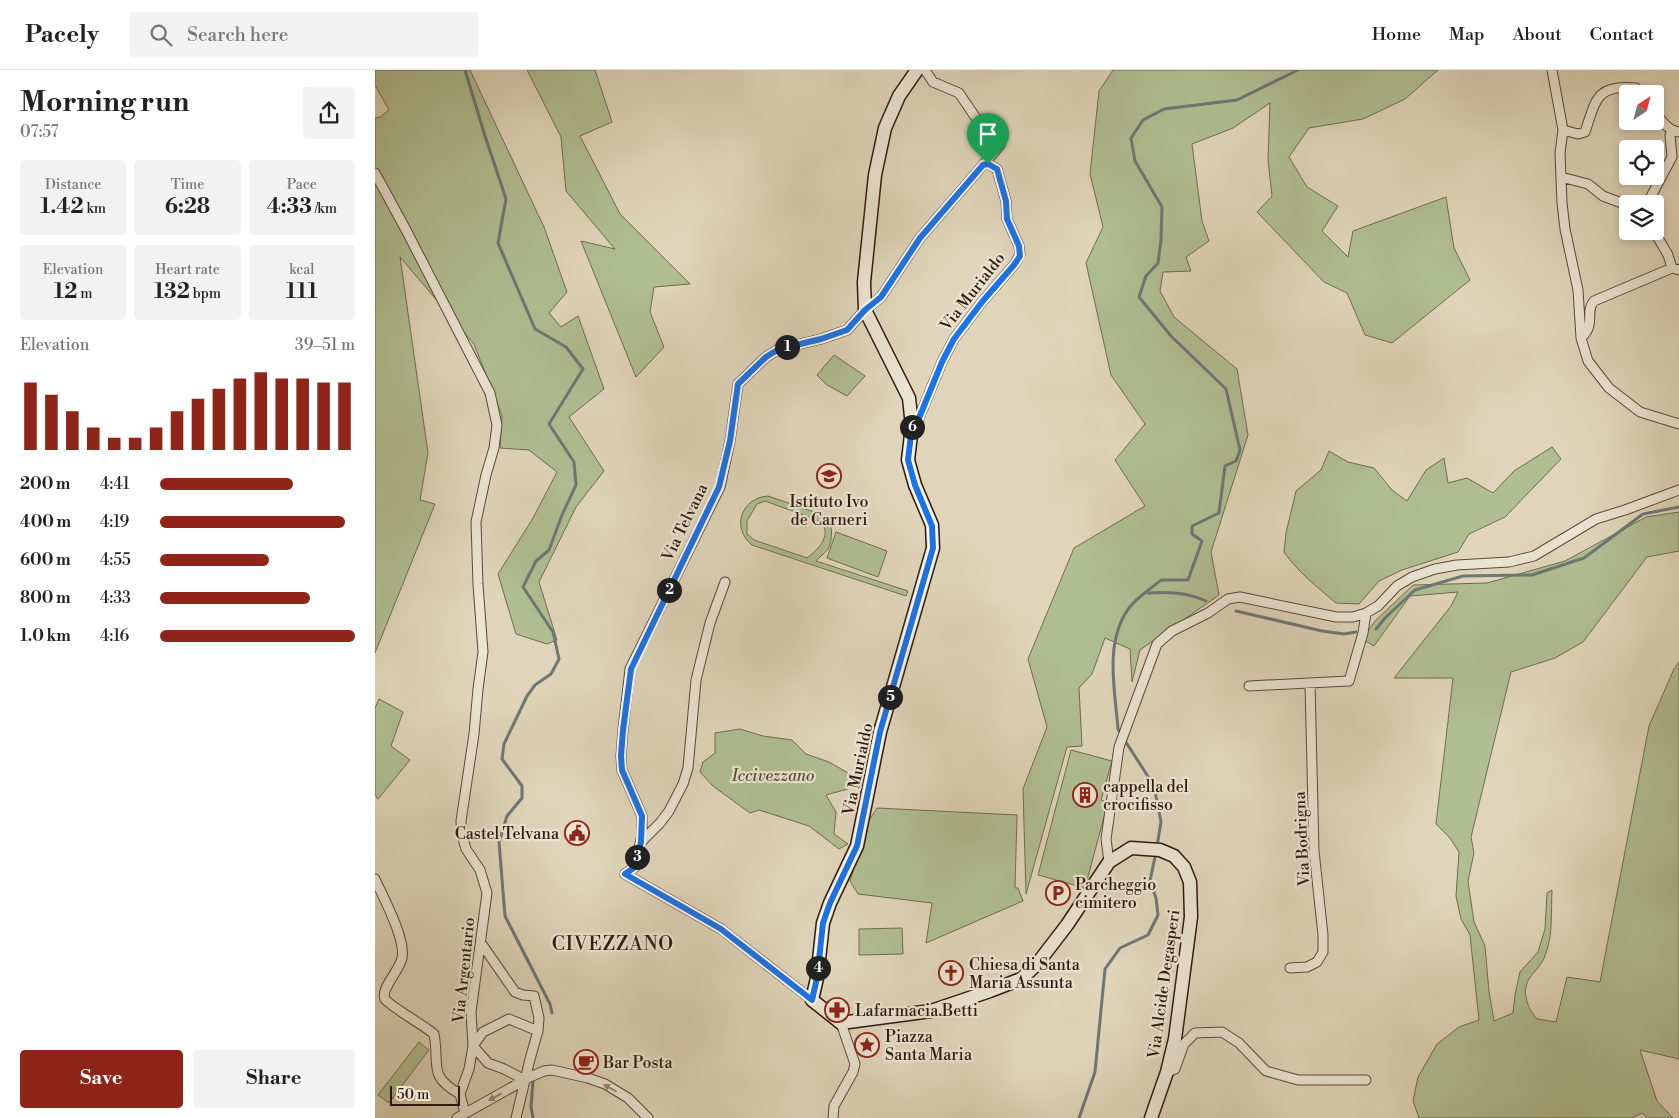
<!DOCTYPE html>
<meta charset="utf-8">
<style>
:root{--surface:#fff;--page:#f2f2f2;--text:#222;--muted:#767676;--line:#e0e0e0;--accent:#8f2418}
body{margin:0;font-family:"Libre Bodoni",serif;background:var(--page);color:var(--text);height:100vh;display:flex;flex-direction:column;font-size:19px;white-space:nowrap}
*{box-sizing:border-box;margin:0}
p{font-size:16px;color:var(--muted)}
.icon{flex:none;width:28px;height:28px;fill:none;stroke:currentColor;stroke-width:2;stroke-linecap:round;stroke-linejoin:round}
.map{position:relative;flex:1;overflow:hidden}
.sheet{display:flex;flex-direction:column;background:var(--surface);width:375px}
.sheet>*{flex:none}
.needle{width:32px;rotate:36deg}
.tools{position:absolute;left:1244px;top:15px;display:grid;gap:10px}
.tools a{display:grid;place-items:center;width:45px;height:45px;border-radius:5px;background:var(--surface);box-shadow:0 2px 8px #0003;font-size:25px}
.scale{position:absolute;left:15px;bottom:12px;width:70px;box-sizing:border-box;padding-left:5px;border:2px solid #30190e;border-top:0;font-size:14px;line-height:18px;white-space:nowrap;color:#30190e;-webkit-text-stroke:4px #ebe4d2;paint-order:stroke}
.pin{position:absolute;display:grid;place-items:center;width:42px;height:42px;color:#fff;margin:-51px -21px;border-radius:50% 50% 50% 0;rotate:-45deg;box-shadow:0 0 5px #0007}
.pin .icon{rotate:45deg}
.km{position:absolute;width:25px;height:25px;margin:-12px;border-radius:50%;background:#222;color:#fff;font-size:14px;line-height:25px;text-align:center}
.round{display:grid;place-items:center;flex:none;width:52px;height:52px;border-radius:5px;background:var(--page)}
.head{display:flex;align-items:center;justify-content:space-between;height:85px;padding:0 20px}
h1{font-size:28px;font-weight:700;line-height:38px}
.stats{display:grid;grid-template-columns:repeat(3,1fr);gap:8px;height:85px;padding:5px 20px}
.stats div{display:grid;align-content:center;border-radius:5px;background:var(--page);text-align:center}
.stats b{font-size:21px;font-weight:700}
.stats small{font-size:14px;font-weight:400}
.stats p{font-size:14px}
.chart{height:140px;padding:10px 20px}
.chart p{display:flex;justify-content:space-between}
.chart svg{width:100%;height:90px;margin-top:5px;stroke:var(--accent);stroke-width:6}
.cta{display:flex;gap:10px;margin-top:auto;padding:10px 20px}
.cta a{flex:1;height:58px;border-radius:5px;background:var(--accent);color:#fff;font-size:20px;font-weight:700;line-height:58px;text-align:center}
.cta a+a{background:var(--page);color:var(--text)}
ul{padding:0 20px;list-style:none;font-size:16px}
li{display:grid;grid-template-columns:80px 60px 1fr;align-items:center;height:38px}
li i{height:12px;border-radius:6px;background:var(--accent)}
header{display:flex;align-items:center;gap:30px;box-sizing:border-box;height:70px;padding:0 25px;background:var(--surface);border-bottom:1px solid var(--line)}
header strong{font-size:24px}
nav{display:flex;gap:28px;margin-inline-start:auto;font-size:18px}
.search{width:350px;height:45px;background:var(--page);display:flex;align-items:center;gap:12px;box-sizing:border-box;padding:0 18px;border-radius:5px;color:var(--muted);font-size:19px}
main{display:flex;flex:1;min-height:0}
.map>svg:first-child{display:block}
.green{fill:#b0be92;stroke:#706c50;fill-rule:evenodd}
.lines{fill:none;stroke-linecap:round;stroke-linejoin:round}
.stream{stroke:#6e7775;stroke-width:3}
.street-casing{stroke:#5c4839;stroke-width:11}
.secondary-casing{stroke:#30190e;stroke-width:15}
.street{stroke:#ebe4d2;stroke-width:9}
.secondary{stroke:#ebe4d2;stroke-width:12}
.oneway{fill:#97897a}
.route-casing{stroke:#fff;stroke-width:10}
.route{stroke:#1a73e8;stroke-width:6}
.labels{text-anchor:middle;stroke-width:4.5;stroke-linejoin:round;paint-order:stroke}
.street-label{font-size:16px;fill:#30190e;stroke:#ebe4d2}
.poi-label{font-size:16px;fill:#30190e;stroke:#ebe4d2;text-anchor:start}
.park-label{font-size:16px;font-style:italic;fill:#564b36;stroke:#ebe4d2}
.quarter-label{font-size:19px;letter-spacing:1px;fill:#30190e;stroke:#ebe4d2}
</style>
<header>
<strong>Pacely</strong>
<div class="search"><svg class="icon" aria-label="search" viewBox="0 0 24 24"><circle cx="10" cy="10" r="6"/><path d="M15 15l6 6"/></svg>Search here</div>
<nav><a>Home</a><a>Map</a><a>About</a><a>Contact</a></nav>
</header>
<main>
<section class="sheet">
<div class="head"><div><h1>Morning run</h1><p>07:57</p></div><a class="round"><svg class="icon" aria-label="share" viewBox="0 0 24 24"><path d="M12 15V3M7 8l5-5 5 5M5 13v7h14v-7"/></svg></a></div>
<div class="stats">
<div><p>Distance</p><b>1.42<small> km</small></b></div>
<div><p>Time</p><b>6:28</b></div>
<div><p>Pace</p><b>4:33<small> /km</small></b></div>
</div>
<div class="stats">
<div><p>Elevation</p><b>12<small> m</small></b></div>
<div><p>Heart rate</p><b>132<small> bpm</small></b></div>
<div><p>kcal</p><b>111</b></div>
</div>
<div class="chart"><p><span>Elevation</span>39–51 m</p>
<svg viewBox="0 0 160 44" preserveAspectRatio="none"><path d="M5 44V11M15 44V17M25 44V25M35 44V33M45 44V38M55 44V38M65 44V33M75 44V25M85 44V19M95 44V14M105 44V9M115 44V6M125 44V9M135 44V9M145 44V11M155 44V11"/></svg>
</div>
<ul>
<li><b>200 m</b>4:41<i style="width:68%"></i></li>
<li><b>400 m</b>4:19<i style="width:95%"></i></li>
<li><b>600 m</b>4:55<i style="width:56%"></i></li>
<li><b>800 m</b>4:33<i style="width:77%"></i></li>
<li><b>1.0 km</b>4:16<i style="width:100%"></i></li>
</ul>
<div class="cta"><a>Save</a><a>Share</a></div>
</section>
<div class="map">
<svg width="1304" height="1048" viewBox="0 0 1304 1048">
<rect width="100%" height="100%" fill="#e0d5ba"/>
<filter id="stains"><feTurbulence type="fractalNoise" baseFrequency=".004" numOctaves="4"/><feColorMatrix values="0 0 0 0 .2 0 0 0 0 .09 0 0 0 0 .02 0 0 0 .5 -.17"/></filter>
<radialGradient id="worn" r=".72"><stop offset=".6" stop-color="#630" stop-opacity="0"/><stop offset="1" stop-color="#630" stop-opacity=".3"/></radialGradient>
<path class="green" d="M0 0H95L169 157 192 222 174 243 186 257 203 246 229 319 194 347 229 401 201 437 164 512 182 570 172 574 141 564 123 504 158 448 182 402 154 380 125 378 127 346 99 274 25 187 53 383 45 430 60 434 0 583V48L5 47 14 40 0 15Z
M152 0H220L237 52 205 66 245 144 315 214 279 217 275 242 289 277 261 307 206 171 240 179 191 121 186 67Z
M738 0H1063L1030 29 988 49 934 58 914 87 932 117 963 136 947 161 973 187 978 161 1071 127 1079 178 1095 210 1017 273 990 265 972 223 949 212 882 142 897 126 893 90 895 33 858 58 817 74 827 151 834 171 811 187 816 201 788 202 785 221 799 247 862 299 873 365 836 482 844 525 765 580 757 612 755 579 730 568 717 604 704 618 707 676 692 677 651 824 648 719 672 657 653 589 699 478 770 436 740 390 770 354 736 305 711 193 728 157 715 104 724 21Z
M459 285 490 306 472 326 452 315 442 305Z
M1177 377 1186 389 1130 447 1094 464 1083 482 1027 500 1004 511 984 534 961 533C942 517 923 502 909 482L911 463 921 421 946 400 954 381 973 392 999 398 1017 420 1032 431 1051 400 1069 388 1073 413 1092 408 1118 423 1139 401Z
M393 426 451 446C458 455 458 469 453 479 450 483 444 487 441 491L533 521 531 526 377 475C356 458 366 428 393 426ZM390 431 445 451C458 464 444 479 432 488L379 470 372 464V451L382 434Z
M1304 442V481L1272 487 1208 572 1180 588 1136 602 1096 767 1099 783 1093 811 1099 852 1110 876 1114 922 1119 951 1138 943 1140 925 1145 902 1163 882 1170 859 1172 823 1177 820C1176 840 1178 864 1171 883 1168 894 1160 900 1154 909 1146 922 1153 939 1162 949L1181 952 1192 907 1225 912 1274 656 1299 599 1304 592V989L1265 980 1282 1031 1298 1048H1272L1267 1043 1257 1048H1044L1038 1031 1043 1007 1062 974 1084 957 1104 950 1095 865 1086 849 1081 826 1084 782 1075 768 1061 754 1078 608H1019L1076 536 1083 522 1035 526 999 576 987 569 1000 551 1038 515 1112 513 1190 491 1271 447Z
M461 462 512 481 503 507 452 488Z
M4 629 28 642 16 676 35 690 3 729 0 725V638Z
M365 659 388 666 417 670 431 684 454 692 480 707 473 719 451 725 461 742 459 764 473 774 464 779 434 756 384 740 375 743 338 716 325 702 328 692 340 683V663Z
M696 680 737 691 726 730 733 732 710 818 663 805Z
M502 738 642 745 640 818H643L648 831 551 873 557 833 483 824 475 811 493 752Z
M527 858 528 884 484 885V859Z
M44 972 54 980 14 1033 3 1025Z"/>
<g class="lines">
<path class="stream" d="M90 0 110 66 131 129 123 173 160 259 191 277 208 299 174 354 199 392 201 415 187 445 174 480 161 491 148 517 178 562 184 589 176 604 160 615 152 626 129 674 127 689 147 716V728L132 746 124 772 130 846 175 934 177 943
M773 523C794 522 811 522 831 531
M861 541 947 561 969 564 981 562
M1001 559 1011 547 1040 520 1088 506 1157 505 1209 488 1268 444 1304 437
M746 664 743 659C740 620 729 572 754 538 762 527 776 519 786 510H813L827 471 817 464V456L844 443 850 396 861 391 865 380 851 319 796 266 764 227 771 206 783 193 786 170 787 137 760 91 756 68 768 50 789 39 862 30 923 0
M749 669 779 716 786 752 782 776
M158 1048 156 1037 158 1011
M704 1048 720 1002 730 899 745 878 773 865 783 845 781 828 775 811 781 782"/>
<defs>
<path id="street" d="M550 0 558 12 584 23 605 54 625 75 608 95
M1177 0 1188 60 1185 83 1187 133 1190 159 1203 220 1206 268 1213 291 1234 318 1265 342 1304 354
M1280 42C1287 51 1292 60 1304 62
M1188 60 1203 64 1210 62C1221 30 1221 14 1261 18L1266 24
M0 103 31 160 115 323 122 355 119 378 111 405 101 452 103 514 108 582 103 619 99 664 86 751 87 765 91 779 105 800 112 823 96 942 98 976 113 993 129 999 150 1010
M1186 107 1213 114 1228 126 1252 135
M1272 134 1297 87 1295 65 1297 61
M1279 161 1293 185 1297 198
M1206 268C1222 253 1209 243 1219 231L1297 198 1304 200
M874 616 974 611 988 563 991 543
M266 772 285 753 294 741 308 714 313 698 321 610 335 553 350 512
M734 792 731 769 744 677 782 574 797 561 833 543 853 529 865 527 961 547H978L991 543 1003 536 1022 516 1037 507 1060 499 1082 495 1134 492 1159 486 1221 449 1250 440 1304 420
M0 809C8 827 31 869 27 888 25 900 5 919 10 929 13 935 50 956 59 964 65 994 52 1006 85 1024
M106 873 140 922 148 925 159 926 164 948 163 961 155 989 141 1048
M915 898 932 897 942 892 948 882V865L939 781 935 614
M437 930 346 859 250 804 260 797 267 765V746L247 700 246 686 248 660 255 599 345 417 355 371 363 314 391 287 404 279 446 269 472 260 490 240 506 227 545 168 608 95 613 94 622 99 631 131 632 149 644 176 645 185 639 195 607 232 579 269 567 292 542 353 537 356
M792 1002 800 999 809 974 820 963 847 962 864 973 891 1001 923 1010H991
M90 1043 85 1024 94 999 98 976 108 962 134 949 163 961
M82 1048 155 1007 169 1001 177 1000 213 1008 230 1014 253 1028 273 1048
M458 1048 459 1036 478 1002 480 994 466 953"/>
<path id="secondary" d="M542 0 524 26 510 58 500 105 489 212 490 240 534 328 537 356 533 390 540 415 557 455 558 478 505 662 482 776 455 833 448 853 442 908 437 930 466 953 556 941 615 921 646 909 662 894 692 855 734 792 756 778 785 780 799 786 809 797 815 812 816 847 800 969 792 1002 776 1048"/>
</defs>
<use href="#street" class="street-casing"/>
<use href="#secondary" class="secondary-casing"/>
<use href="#street" class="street"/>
<use href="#secondary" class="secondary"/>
</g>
<defs><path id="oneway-solid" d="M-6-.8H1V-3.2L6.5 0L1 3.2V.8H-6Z" transform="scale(1.25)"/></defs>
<g class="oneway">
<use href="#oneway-solid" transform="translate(235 1018) rotate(-151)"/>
<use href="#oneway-solid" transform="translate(120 1027) rotate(151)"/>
</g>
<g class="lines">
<defs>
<path id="route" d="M613 94 622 99 631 131 632 149 644 176 645 186 639 195 607 232 579 269 567 292 542 353 537 356 533 390 540 415 557 456 558 478 505 662 482 776 455 833 448 853 442 908 437 930 346 859 250 804 260 797 266 772 267 746 247 700 246 686 248 660 256 599 344 417 355 371 363 314 391 287 404 279 446 269 472 260 490 240 506 227 545 168 608 95Z"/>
</defs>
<use href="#route" class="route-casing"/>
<use href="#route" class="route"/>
</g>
<defs>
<symbol id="university-ring" viewBox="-11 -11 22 22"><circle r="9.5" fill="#ebe4d2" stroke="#8f2418" stroke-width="1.5"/><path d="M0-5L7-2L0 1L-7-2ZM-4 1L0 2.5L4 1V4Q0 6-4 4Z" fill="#8f2418"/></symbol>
<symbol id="building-ring" viewBox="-11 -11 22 22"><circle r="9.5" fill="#ebe4d2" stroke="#8f2418" stroke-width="1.5"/><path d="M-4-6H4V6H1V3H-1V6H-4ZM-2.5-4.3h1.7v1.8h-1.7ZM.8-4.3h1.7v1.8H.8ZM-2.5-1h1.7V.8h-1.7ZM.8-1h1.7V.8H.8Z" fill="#8f2418"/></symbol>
<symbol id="civic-ring" viewBox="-11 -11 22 22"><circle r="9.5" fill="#ebe4d2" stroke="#8f2418" stroke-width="1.5"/><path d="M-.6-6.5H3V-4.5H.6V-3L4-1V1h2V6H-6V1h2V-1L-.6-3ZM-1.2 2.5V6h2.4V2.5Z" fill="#8f2418"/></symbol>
<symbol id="parking-ring" viewBox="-11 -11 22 22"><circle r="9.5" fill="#ebe4d2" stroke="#8f2418" stroke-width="1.5"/><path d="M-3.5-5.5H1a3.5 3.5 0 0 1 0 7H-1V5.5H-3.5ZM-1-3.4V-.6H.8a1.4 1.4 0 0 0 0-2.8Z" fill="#8f2418"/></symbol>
<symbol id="church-ring" viewBox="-11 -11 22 22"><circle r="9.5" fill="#ebe4d2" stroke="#8f2418" stroke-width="1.5"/><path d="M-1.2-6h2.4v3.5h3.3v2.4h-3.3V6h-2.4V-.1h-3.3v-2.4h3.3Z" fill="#8f2418"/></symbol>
<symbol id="pharmacy-ring" viewBox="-11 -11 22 22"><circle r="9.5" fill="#ebe4d2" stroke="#8f2418" stroke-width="1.5"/><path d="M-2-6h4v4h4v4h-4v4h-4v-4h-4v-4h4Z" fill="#8f2418"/></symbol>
<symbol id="sight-ring" viewBox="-11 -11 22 22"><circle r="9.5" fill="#ebe4d2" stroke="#8f2418" stroke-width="1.5"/><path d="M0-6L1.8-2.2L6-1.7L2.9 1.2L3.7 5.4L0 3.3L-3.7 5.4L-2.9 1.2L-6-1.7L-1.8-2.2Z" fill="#8f2418"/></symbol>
<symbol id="cafe-ring" viewBox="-11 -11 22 22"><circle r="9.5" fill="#ebe4d2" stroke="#8f2418" stroke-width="1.5"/><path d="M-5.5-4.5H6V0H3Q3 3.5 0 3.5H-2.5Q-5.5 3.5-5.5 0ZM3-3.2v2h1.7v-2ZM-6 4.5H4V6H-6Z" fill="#8f2418"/></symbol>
</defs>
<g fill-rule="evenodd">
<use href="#university-ring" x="440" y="392" width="28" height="28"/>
<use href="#building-ring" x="696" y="711" width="28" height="28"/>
<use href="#civic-ring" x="188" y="749" width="28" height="28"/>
<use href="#parking-ring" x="669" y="809" width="28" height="28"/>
<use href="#church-ring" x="562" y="889" width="28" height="28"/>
<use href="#pharmacy-ring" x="448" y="926" width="28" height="28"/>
<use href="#sight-ring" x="478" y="961" width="28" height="28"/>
<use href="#cafe-ring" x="197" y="978" width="28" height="28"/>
</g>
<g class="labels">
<g class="street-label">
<text transform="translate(597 221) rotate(-52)" y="6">Via Murialdo</text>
<text transform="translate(309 452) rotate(-64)" y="6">Via Telvana</text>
<text transform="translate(482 699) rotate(-78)" y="6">Via Murialdo</text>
<text transform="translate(926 769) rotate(-93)" y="6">Via Bodrigna</text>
<text transform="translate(88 900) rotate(-84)" y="6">Via Argentario</text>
<text transform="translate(788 914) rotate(-82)" y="6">Via Alcide Degasperi</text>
</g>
<g class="poi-label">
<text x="454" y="437" text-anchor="middle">Istituto Ivo<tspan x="454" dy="18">de Carneri</tspan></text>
<text x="728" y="722">cappella del<tspan x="728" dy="18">crocifisso</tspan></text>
<text x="184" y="769" text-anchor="end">Castel Telvana</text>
<text x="700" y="820">Parcheggio<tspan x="700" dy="18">cimitero</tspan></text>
<text x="594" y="900">Chiesa di Santa<tspan x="594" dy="18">Maria Assunta</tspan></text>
<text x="480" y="946">Lafarmacia.Betti</text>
<text x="510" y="972">Piazza<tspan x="510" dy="18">Santa Maria</tspan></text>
<text x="228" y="998">Bar Posta</text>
</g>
<g class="park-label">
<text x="398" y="711">Iccivezzano</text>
</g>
<g class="quarter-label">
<text x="238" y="880">CIVEZZANO</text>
</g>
</g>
<rect width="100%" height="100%" filter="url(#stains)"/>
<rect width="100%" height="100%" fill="url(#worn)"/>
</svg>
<div class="tools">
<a><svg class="needle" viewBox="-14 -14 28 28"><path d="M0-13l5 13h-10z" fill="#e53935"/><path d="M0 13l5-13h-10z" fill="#767676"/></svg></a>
<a><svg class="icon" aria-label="locate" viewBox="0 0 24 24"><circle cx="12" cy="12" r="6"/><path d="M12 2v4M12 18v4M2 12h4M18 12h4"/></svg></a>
<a><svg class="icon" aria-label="layers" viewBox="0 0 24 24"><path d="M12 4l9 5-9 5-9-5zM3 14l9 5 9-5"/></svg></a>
</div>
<div class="scale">50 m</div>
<div class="pin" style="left:613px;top:94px;background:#1e9e55"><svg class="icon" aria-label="arrive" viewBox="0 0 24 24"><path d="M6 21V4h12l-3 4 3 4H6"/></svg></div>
<b class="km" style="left:412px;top:277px">1</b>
<b class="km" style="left:294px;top:520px">2</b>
<b class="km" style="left:262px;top:787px">3</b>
<b class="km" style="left:443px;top:898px">4</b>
<b class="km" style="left:515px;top:627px">5</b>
<b class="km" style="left:537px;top:357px">6</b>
</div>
</main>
